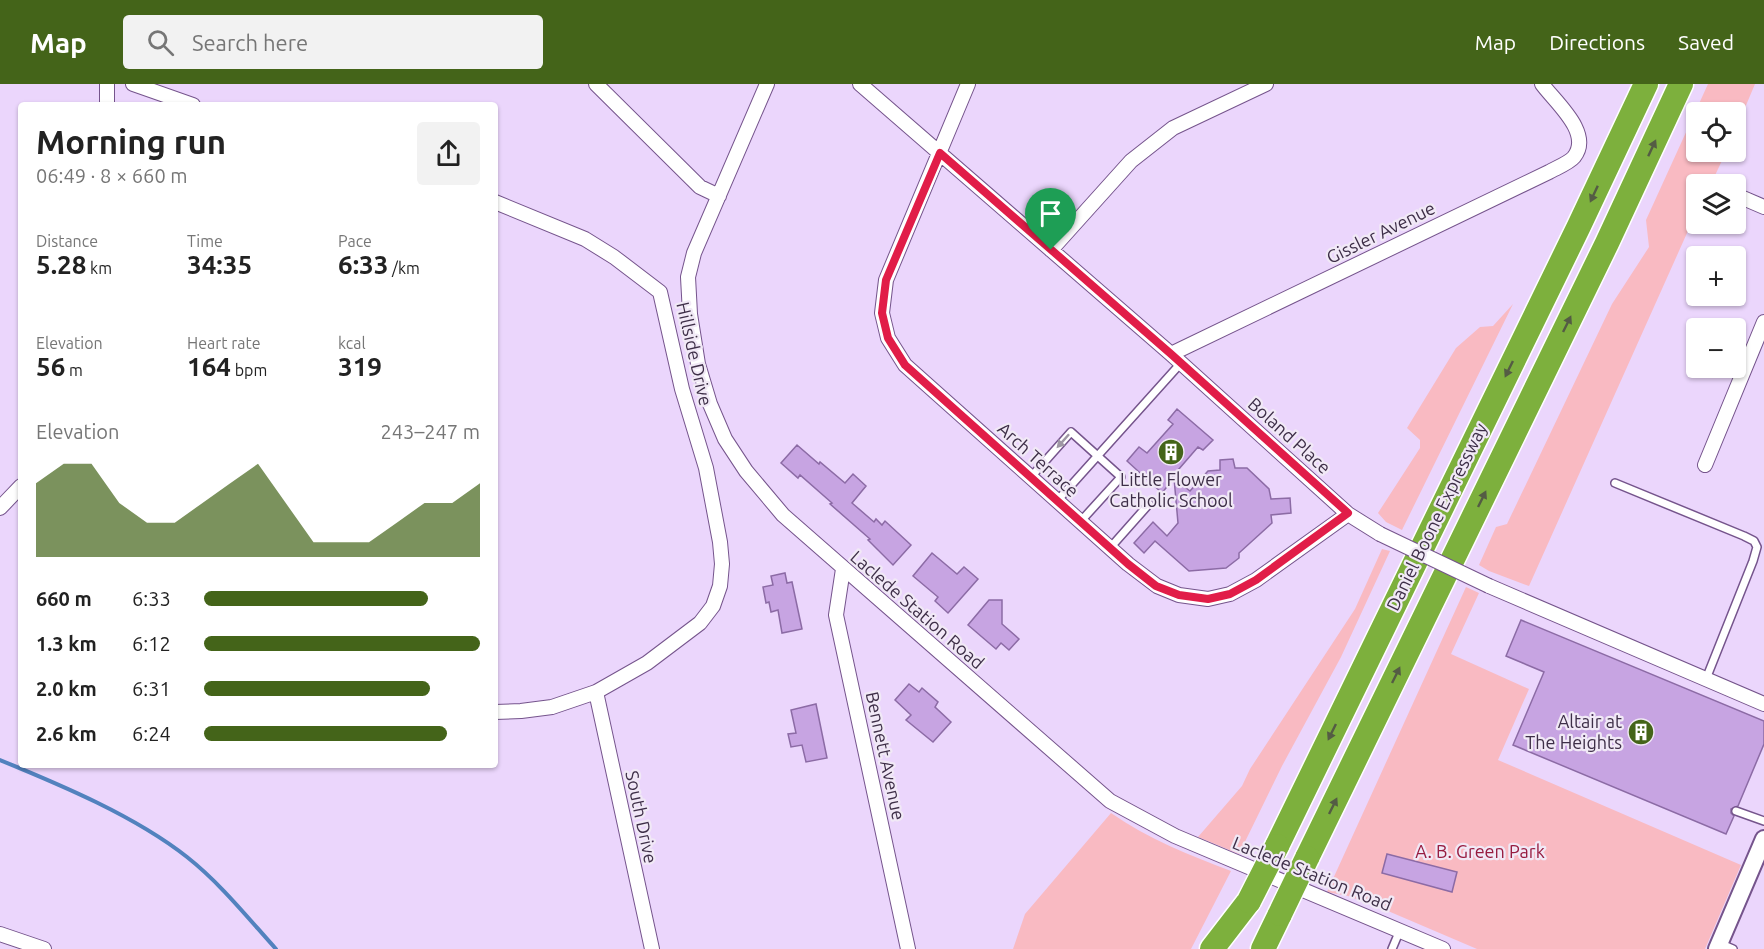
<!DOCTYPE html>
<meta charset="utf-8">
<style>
:root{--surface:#fff;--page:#f2f2f2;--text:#222;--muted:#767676;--accent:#446419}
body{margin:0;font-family:Ubuntu,sans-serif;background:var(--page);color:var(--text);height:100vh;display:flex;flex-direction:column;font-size:22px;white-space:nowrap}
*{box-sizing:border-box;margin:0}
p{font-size:20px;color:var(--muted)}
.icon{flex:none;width:33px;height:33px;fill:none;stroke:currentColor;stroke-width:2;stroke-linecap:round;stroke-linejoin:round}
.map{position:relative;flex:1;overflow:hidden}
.panel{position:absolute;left:18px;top:18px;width:480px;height:666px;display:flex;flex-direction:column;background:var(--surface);border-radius:6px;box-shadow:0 2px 4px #0004}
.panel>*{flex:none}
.controls{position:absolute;left:1686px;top:18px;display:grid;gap:12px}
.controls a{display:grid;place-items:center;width:60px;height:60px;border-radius:6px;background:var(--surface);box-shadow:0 2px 4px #0004;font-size:30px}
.pin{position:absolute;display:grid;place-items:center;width:51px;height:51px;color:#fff;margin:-62px -26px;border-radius:50% 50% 50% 0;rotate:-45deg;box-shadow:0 0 6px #0007}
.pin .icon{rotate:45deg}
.round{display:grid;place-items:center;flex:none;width:63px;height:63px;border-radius:6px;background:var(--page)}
.summary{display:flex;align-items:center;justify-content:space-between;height:102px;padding:0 18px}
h1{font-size:33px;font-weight:700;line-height:45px}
.figures{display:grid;grid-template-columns:repeat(3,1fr);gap:9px;height:102px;padding:6px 18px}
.figures div{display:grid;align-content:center}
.figures b{font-size:26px;font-weight:700}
.figures small{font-size:16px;font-weight:400}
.figures p{font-size:16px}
.chart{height:168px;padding:12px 18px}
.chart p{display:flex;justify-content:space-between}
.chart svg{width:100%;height:108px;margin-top:6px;fill:var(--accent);opacity:.7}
ul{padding:0 18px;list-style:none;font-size:20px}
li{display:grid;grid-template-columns:96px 72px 1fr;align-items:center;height:45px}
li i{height:15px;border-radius:8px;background:var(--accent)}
header{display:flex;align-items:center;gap:36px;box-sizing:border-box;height:84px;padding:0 30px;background:var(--accent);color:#fff}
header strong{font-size:28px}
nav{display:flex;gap:33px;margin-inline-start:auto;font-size:21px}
.search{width:420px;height:54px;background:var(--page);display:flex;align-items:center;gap:15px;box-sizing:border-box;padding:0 21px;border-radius:6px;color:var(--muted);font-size:22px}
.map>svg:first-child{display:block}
.green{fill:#f9bac2}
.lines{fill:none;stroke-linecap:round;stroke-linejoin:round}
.stream{stroke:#5282be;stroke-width:4}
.building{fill:#c7a4e2;stroke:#8c6ba5;stroke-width:1.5}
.service-casing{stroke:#75548c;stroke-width:10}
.minor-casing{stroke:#75548c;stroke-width:16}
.tertiary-casing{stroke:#75548c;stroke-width:20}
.motorway-casing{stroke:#fff;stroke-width:27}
.service{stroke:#fff;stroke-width:7}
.minor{stroke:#fff;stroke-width:14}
.tertiary{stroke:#fff;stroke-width:16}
.motorway{stroke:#7db03d;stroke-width:24}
.minor-bridge-casing{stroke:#75548c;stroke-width:16;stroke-linecap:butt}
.motorway-bridge-casing{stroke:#fff;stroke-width:27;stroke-linecap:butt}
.minor-bridge{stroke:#fff;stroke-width:14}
.motorway-bridge{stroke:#7db03d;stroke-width:24}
.oneway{fill:#545c44}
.oneway2{fill:#9e97a4}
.route-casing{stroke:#fff;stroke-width:12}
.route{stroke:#e11d48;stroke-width:8}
.labels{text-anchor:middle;stroke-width:4.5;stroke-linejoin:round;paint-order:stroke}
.street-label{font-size:18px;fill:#3e2f48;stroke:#f1e9f6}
.poi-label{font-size:18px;fill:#3e2f48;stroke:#f1e9f6}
.park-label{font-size:18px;fill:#971c40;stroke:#f1e9f6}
</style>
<header>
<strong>Map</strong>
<div class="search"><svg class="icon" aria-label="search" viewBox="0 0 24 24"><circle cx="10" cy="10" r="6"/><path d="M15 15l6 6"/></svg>Search here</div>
<nav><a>Map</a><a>Directions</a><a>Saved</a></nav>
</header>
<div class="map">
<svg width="1764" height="865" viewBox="0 0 1764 865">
<rect width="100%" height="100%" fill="#ebd6fc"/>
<path class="green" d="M1708 0H1755L1736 45V28H1696V68H1726L1711 100H1696V129L1529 502 1489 487 1479 481 1496 443 1507 440 1612 220 1649 163 1646 136Z
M1513 220 1402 446 1386 438 1378 429 1420 364V356L1407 344 1456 264 1480 243 1493 242Z
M1382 465 1390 467 1341 573 1282 682 1239 770 1198 753 1242 702 1250 685 1355 525Z
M1466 503 1479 509 1451 570 1529 605 1498 676 1741 781 1705 865H1477L1381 824 1348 812 1327 808Z
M1111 729C1148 755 1189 771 1231 787L1191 865H1013L1025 830Z"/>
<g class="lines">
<path class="stream" d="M0 676C61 701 135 732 187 773 220 799 248 834 276 865"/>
</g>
<path class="building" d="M1177 325 1213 356 1203 366 1198 363 1172 393 1190 407 1208 387 1220 386V376L1233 375 1235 384H1247L1269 405 1271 415 1290 414 1291 429 1271 431 1272 439 1239 469V474L1226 484 1189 487 1155 457 1144 469 1134 459 1153 438 1167 452 1178 439 1174 394 1162 409 1127 377 1139 363 1147 369 1173 340 1168 336Z
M797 361 819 380 820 378 845 399 853 390 866 402 852 419 874 438 876 435 882 441 885 437 911 461 893 481 868 456 870 455 830 420 832 419 800 391 798 394 781 379Z
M932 469 957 490 964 483 978 495 948 529 935 517 938 513 913 492Z
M785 489 787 499 792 498 802 545 782 549 778 526 771 528 769 518 766 519 763 503 773 501 771 492Z
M989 516H1002V540L1019 555 1009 566 1001 559 996 565 968 541Z
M1521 536 1764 637V660L1738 722 1731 725V729L1734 732 1726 750 1513 661 1544 588 1506 572Z
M909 600 919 608 922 604 938 618 935 623 951 638 933 658 906 636 911 631 895 616Z
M816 620 827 674 806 678 802 661 791 663 788 650 796 649 791 626Z
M1387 770 1457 788 1452 808 1382 789Z"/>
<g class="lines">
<defs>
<path id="service" d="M1031 393 1071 348 1121 393 1081 437
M1615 399 1744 452 1754 457 1757 463 1753 477 1706 595
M1057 417 1181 279
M1110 464 1149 420
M1736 727 1764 737
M1719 859 1733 865
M1392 865 1400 846"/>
<path id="minor" d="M107 0V21
M133 0 193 21
M596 0 700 103 719 112
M767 0 694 169 688 193 690 230 698 280 710 320 725 355 746 387 783 431 1110 717 1175 752 1443 865
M860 0 1171 270 1348 430 1380 450
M968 0 886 196 882 229 888 254 905 281 1128 480 1157 502 1179 511 1208 515 1230 510 1256 496 1348 430
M1736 111 1764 123
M495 118 585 155 614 173 660 208 682 305 706 384 720 458 722 480 720 502 713 522 700 539 647 579 596 608 552 623 521 627 495 628
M1051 166 1131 77 1173 44 1266 0
M1171 270 1549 88C1556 84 1569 79 1574 73 1593 49 1555 18 1542 0
M1705 381 1764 238
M0 424 21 402
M843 485 836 531 908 865
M1489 502 1764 620
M596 608 652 865
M0 850 44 865"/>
<path id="tertiary" d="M1717 865 1764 755"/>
<path id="motorway" d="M1277 762 1579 142 1646 0
M1307 774 1607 159 1681 0
M1212 865 1249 817
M1263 865 1280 830"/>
</defs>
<use href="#service" class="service-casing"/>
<use href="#minor" class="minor-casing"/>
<use href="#tertiary" class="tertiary-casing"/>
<use href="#motorway" class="motorway-casing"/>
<use href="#service" class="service"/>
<use href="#minor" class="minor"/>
<use href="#tertiary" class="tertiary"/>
<use href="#motorway" class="motorway"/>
<defs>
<path id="minor-bridge" d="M1380 450 1489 502"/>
<path id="motorway-bridge" d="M1249 817 1277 762
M1280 830 1307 774"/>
</defs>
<use href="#minor-bridge" class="minor-bridge-casing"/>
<use href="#motorway-bridge" class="motorway-bridge-casing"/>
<use href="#minor-bridge" class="minor-bridge"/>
<use href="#motorway-bridge" class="motorway-bridge"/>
</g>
<defs><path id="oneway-solid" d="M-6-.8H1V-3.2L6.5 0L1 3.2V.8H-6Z" transform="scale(1.5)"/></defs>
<g class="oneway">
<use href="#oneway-solid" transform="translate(1652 64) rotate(-65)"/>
<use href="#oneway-solid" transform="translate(1594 110) rotate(115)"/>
<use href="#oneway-solid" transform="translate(1567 240) rotate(-64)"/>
<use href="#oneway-solid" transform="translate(1509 285) rotate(116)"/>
<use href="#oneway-solid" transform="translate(1482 415) rotate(-64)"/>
<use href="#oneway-solid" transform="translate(1396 591) rotate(-64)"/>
<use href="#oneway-solid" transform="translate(1332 648) rotate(116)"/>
<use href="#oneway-solid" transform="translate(1333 722) rotate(-64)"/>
</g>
<use class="oneway2" href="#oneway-solid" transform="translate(1063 357) rotate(132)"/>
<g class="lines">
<defs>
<path id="route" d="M940 69 1171 270 1348 429 1256 496 1230 510 1208 515 1179 511 1156 502 1128 480 905 281 888 254 882 229 886 196Z"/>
</defs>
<use href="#route" class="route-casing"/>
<use href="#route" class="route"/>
</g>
<defs>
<symbol id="building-disc" viewBox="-11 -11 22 22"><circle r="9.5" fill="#446419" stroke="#f1e9f6"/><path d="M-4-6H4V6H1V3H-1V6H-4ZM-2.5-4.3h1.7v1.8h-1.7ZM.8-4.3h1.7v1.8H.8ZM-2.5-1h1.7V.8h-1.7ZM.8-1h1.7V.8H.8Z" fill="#fff"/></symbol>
</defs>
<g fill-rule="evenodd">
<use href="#building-disc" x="1156" y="353" width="30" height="30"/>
<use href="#building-disc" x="1626" y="633" width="30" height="30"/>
</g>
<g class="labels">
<g class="street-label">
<text transform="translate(1381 149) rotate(-26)" y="6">Gissler Avenue</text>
<text transform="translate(694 270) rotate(77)" y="6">Hillside Drive</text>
<text transform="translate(1289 352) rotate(42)" y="6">Boland Place</text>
<text transform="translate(1038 376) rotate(42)" y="6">Arch Terrace</text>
<text transform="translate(1437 433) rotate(-64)" y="6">Daniel Boone Expressway</text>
<text transform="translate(917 526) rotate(41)" y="6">Laclede Station Road</text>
<text transform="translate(885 672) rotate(78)" y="6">Bennett Avenue</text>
<text transform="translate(641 733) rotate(78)" y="6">South Drive</text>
<text transform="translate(1312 790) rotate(22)" y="6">Laclede Station Road</text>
</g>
<g class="poi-label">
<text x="1171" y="402">Little Flower<tspan x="1171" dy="21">Catholic School</tspan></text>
<text x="1622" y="644" text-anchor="end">Altair at<tspan x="1622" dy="21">The Heights</tspan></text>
</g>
<g class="park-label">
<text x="1480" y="774">A. B. Green Park</text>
</g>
</g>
</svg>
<div class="controls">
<a><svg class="icon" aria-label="locate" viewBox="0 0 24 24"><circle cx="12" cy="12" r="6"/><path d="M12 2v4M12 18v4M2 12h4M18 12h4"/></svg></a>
<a><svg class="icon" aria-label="layers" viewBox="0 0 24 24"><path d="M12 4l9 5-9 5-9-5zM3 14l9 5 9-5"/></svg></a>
<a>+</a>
<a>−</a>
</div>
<div class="pin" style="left:1051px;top:166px;background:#1e9e55"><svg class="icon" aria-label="arrive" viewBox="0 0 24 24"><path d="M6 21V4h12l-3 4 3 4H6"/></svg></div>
<section class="panel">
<div class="summary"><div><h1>Morning run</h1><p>06:49 · 8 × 660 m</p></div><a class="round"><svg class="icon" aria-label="share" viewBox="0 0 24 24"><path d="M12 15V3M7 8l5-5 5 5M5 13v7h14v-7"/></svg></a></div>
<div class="figures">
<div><p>Distance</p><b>5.28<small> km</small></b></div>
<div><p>Time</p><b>34:35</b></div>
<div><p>Pace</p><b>6:33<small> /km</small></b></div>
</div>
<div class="figures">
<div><p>Elevation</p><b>56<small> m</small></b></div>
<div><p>Heart rate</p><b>164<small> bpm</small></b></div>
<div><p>kcal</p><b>319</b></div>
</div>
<div class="chart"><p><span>Elevation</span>243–247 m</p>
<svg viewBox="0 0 160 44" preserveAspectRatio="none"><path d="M0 44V14L10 6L20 6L30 22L40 30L50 30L60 22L70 14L80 6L90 22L100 38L110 38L120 38L130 30L140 22L150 22L160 14V44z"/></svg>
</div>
<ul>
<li><b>660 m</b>6:33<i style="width:81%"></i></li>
<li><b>1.3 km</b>6:12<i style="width:100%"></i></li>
<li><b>2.0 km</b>6:31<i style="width:82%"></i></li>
<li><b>2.6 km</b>6:24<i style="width:88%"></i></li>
</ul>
</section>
</div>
